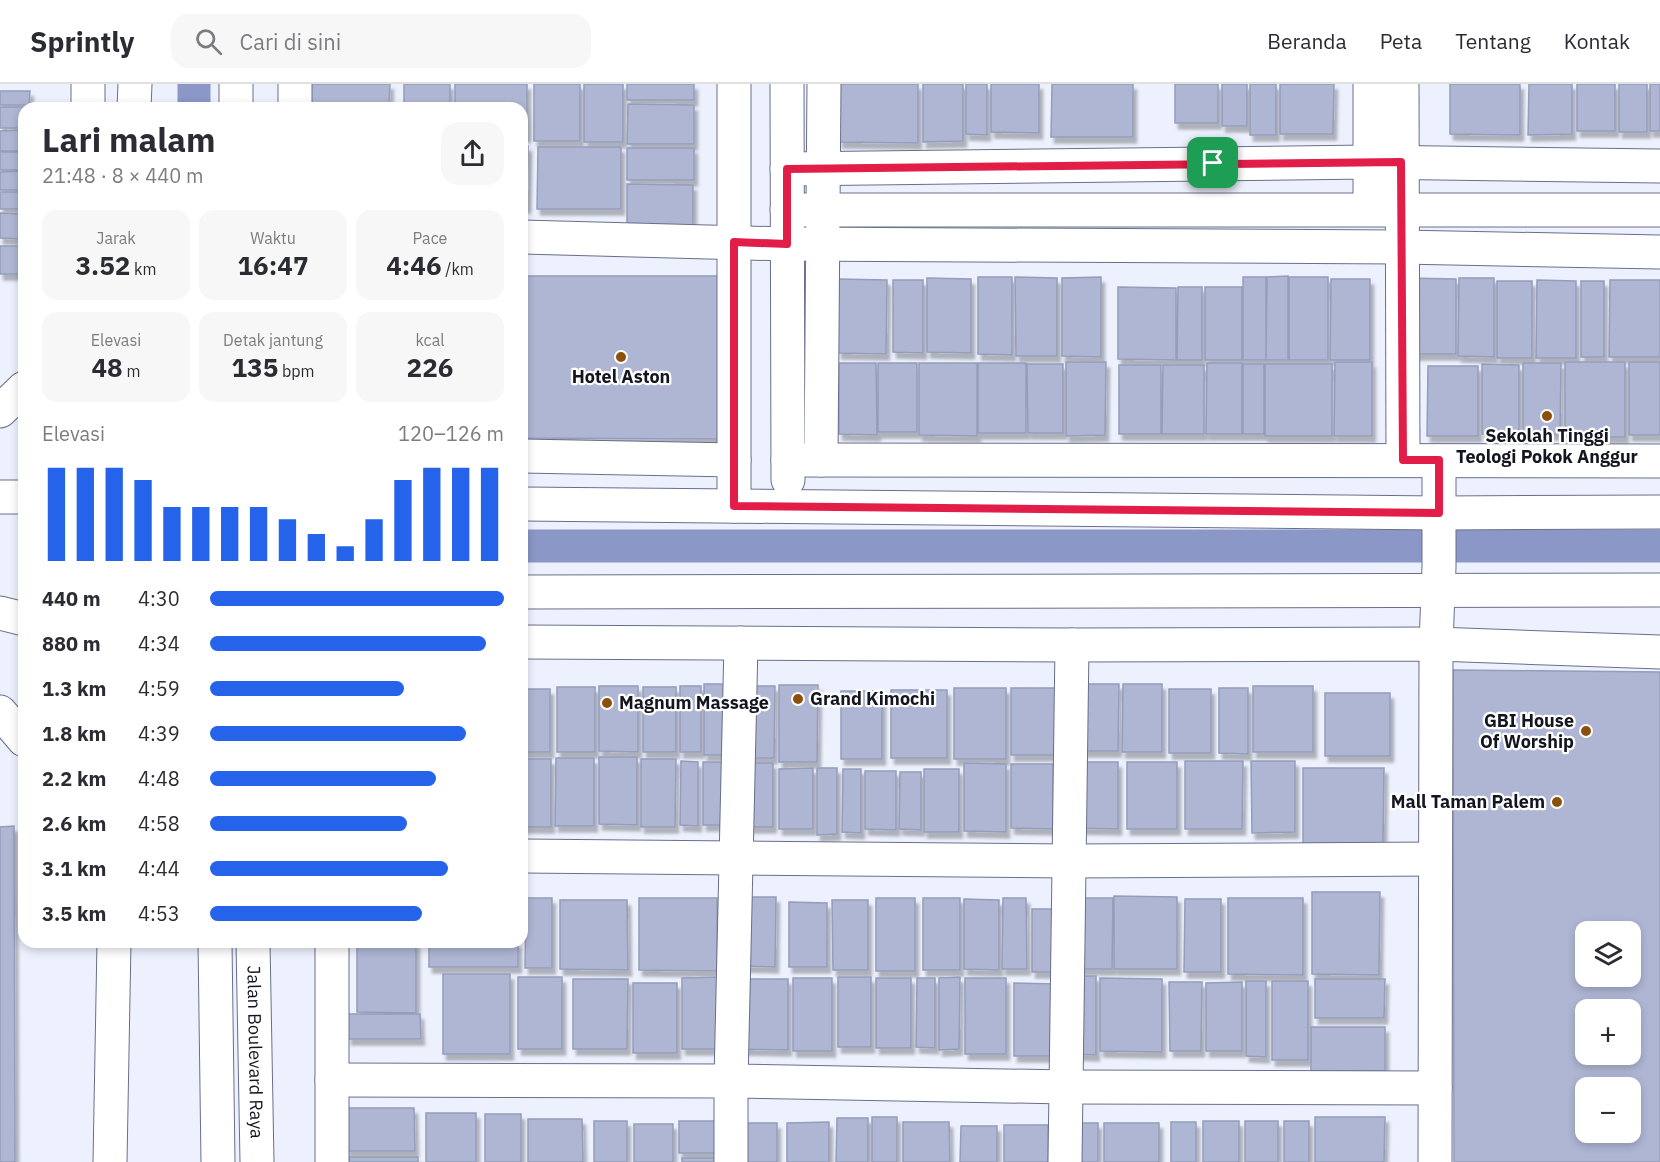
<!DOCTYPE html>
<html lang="id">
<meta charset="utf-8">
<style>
:root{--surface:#fff;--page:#f7f7f7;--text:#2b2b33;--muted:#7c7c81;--line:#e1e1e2;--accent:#2563eb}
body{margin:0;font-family:"IBM Plex Sans",sans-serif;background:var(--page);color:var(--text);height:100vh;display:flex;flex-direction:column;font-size:22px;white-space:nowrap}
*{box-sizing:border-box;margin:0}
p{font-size:20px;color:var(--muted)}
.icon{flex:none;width:33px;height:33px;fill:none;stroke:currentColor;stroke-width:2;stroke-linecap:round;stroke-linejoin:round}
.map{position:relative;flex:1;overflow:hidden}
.sheet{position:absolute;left:18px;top:18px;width:510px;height:846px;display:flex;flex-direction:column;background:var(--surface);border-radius:18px;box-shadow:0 3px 9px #0003}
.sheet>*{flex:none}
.fabs{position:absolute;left:1575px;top:837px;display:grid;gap:12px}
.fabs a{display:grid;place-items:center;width:66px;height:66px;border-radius:12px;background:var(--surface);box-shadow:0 3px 9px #0003;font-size:30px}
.pin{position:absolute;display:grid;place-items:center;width:51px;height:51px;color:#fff;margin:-26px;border-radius:12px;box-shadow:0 3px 9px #0006}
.round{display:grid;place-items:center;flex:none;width:63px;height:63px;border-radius:18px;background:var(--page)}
.overview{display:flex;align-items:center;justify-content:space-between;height:102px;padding:0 24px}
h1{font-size:33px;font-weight:700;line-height:45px}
.metrics{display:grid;grid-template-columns:repeat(3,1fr);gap:9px;height:102px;padding:6px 24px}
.metrics div{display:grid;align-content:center;border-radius:15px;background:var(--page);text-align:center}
.metrics b{font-size:26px;font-weight:700}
.metrics small{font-size:16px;font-weight:400}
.metrics p{font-size:16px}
.chart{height:168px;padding:12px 24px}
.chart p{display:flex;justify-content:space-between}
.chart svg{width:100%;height:108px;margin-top:6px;stroke:var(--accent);stroke-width:6}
ul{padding:0 24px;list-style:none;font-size:20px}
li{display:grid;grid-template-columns:96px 72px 1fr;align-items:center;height:45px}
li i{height:15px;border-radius:8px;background:var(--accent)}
header{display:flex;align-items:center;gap:36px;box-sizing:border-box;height:84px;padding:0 30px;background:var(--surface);border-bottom:2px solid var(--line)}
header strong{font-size:28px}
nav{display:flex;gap:33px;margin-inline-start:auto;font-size:21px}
.search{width:420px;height:54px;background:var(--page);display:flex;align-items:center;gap:15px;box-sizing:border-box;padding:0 21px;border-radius:18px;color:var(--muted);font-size:22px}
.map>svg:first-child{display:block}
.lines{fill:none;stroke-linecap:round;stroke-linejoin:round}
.canal{stroke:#8a97c7;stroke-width:33}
.building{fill:#aeb6d4;stroke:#949db9;stroke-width:1.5;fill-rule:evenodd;filter:url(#shadow)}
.minor-casing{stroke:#686f8b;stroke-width:35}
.minor{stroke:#fff;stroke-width:33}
.route-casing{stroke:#fff;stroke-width:12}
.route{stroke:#e11d48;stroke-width:8}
.poi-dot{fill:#8b500a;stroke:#fff;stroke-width:2}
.labels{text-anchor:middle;stroke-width:4.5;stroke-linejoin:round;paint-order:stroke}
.poi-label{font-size:18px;font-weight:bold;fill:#131620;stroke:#fff}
.street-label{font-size:18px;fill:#131620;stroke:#fff}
</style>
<header>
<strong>Sprintly</strong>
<div class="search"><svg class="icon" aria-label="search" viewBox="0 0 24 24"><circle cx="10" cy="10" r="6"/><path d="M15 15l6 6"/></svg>Cari di sini</div>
<nav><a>Beranda</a><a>Peta</a><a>Tentang</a><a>Kontak</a></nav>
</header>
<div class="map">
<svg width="1660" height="1078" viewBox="0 0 1660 1078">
<defs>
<filter id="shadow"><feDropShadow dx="3.5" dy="6" stdDeviation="1.5" flood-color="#0004"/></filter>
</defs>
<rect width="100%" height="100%" fill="#edf1fe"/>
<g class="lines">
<path class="canal" d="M194 24V0
M522 462H1660"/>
</g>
<path class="building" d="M309 0H390L389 24H308Z
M404 0H450V24H404Z
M455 0H527V52H522V24H455Z
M534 0H580V57H534Z
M584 0H623V58H584Z
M627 0H694V16H627Z
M839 0H918V59L839 58Z
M923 0H963V57L923 58Z
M966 0H987V51L966 50Z
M991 0H1039V49L991 48Z
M1052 0H1133V53H1051Z
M1175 0H1218V39H1175Z
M1222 0H1247V42H1222Z
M1250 0H1276V51H1250Z
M1280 0H1334L1333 50H1280Z
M1450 0H1520V51L1450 50Z
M1529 0H1572V50L1528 51Z
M1577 0H1615V47H1577Z
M1619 0H1647V48H1619Z
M1650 0H1660V47H1650Z
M0 7H30L29 21H0Z
M628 20 694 21V60H627Z
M0 23H29L24 24V44H0Z
M24 46V67H0V47Z
M522 62H528L527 123H522Z
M538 63H621V125H537Z
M627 64H694V96H627Z
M0 68H24V86H0Z
M24 87V106H0V88Z
M627 100 693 101V144H627Z
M0 108H24V125H0Z
M0 129 24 130V155L0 154Z
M0 162H24V190H0Z
M522 192H720V355L522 354Z
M1288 192V276H1266L1267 193Z
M978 193H1012V271L978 270Z
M1015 193 1057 194V272H1016Z
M1101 193V273L1062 272V194Z
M1243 193H1266V276H1243Z
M1289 193H1328V276H1289Z
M927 194 971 195V269L927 268Z
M1406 194 1456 195V270H1405Z
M1459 194H1494V273L1458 272Z
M838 195 887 196 886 270 838 269Z
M1331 195H1370V276H1330Z
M893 196H923V269L893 268Z
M1537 196 1576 197V274H1536Z
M1610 196H1660V273H1609Z
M1497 197H1532V274H1497Z
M1581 197H1604V273H1581Z
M1118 203 1176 204V276L1118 275Z
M1178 203H1202V276H1177Z
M1205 203H1242V276H1205Z
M1066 278H1106L1105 351 1066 352Z
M1335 278H1372V352H1334Z
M1565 278H1625V353H1565Z
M1629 278H1660V351H1629Z
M839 279H876L877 351 839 350Z
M878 279H917V348H878Z
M919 279H977V352L919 351Z
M978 279H1026V349H978Z
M1207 279H1242V350H1206Z
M1523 279H1561L1560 350H1523Z
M1027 280H1063V349H1028Z
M1243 280H1264V350H1243Z
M1265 280H1332V352H1265Z
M1482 280 1519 281V349L1482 350Z
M1119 281H1161V350H1119Z
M1163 281H1204V350H1162Z
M1428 282H1478V352H1427Z
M1453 586 1660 588V1078H1454ZM1586 848H1630V892H1586ZM1586 926H1630V970H1586ZM1586 1004H1630V1048H1586Z
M704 600H730L729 671H704Z
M1073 600H1119L1118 667H1073Z
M1123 600H1162V668H1122Z
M779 601H818L817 678H779Z
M599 602H638V668L599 667Z
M680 602H701V668H680Z
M747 602H775L774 674H747Z
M1253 602H1313V668H1253Z
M557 603H595V668H557Z
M643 603H676V668H643Z
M954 604H1006V675H954Z
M1011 604H1056V671H1011Z
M1219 604H1248V670L1219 669Z
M522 605H550V668H522Z
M1169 605H1211V669H1169Z
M891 606H947V674H891Z
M841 607H882V675H841Z
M1325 609H1390V672H1325Z
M599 673H637V741L599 740Z
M556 674H594V742H555Z
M522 675H551V743H522Z
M641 675H676L675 743H641Z
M681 677 698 678V742L680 741Z
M1185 677H1243L1242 745H1185Z
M1251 677H1295V748L1252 749Z
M703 678H727V741H703Z
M1073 678H1118V745L1072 744Z
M1127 678H1177V745H1127Z
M745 679H773V743H745Z
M964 679 1006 680V748L964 747Z
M1011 680H1053V745L1011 744Z
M813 684V745H779V685Z
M817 684H837V750L817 751Z
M1303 684H1384L1383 761H1303Z
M843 685H861V749L842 748Z
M924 685H959V748H924Z
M865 687H896V746L865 745Z
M900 688H921V746L899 745Z
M14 742 15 1078H0V743Z
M1312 808H1380L1379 891 1312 890Z
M1114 812 1177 813V885H1114Z
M742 813H776L775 883 741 882Z
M526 814H552V884H525Z
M639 814H717V887L639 886Z
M876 814H915V887H876Z
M923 814H960V886H923Z
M1003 814H1026L1027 885H1002Z
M1070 814H1113L1112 885H1070Z
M1228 814H1303V891L1228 890Z
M964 815 999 816V886L964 885Z
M1185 815H1221V888H1184Z
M560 816H627L628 886 560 885Z
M832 816H868V886H833Z
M789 818 827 819V883H789Z
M1032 825H1060V888H1032Z
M357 858H416V929L357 928Z
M429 858H518V883H429Z
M443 890H510V970H443Z
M1070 892H1096V971L1069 970Z
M518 893H562V965H518Z
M721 893V965H682V894Z
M838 893H871V963H838Z
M960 893 959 965 939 966V894Z
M793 894H832V967H793Z
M876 894H911V964H876Z
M917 894H935V964L916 963Z
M965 894H1006V970H965Z
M1100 894 1162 895V968L1100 967Z
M573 895H628L627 965H573Z
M738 895H788V966L737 965Z
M1315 895H1385L1384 934H1315Z
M1246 897H1266V973L1246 972Z
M1272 897H1308V976H1272Z
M1169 898H1202L1201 967H1170Z
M1242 898V967H1206V899Z
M633 899H677V969H633Z
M1014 899 1057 900 1056 972H1014Z
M348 930H420L421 955H348Z
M1311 943H1385V987H1311Z
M346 1024H414L415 1067H346Z
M426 1029H476V1078H426Z
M485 1030H521V1078H485Z
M872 1033H897V1078H872Z
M1315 1033H1385L1384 1078H1315Z
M837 1034H868V1078H836Z
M528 1035H582L583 1078H528Z
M594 1037H627V1078H594Z
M679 1037H719V1069H679Z
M1203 1037H1239V1078H1203Z
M1245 1037H1278V1078H1245Z
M1284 1037H1309V1078H1284Z
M829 1038V1078H787V1039Z
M903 1038H949L950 1078H903Z
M1171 1038H1196V1078H1171Z
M739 1039H777V1078H739Z
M1067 1039H1098V1078H1067Z
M1104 1039H1159V1078H1104Z
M634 1040H673V1078H634Z
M1004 1041H1048V1078H1004Z
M961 1042H997V1078H960Z
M349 1073H418V1078H349Z
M682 1074H715V1078H682Z"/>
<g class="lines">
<defs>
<g id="minor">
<path d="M88 0V24"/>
<path d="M734 0V422"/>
<path d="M787 0 788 396"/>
<path d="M1402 0 1403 376"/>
<path d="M134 24 135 0"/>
<path d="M236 24V0"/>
<path d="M295 24V0"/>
<path d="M787 85 1369 78 1660 82"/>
<path d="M1370 125V0"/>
<path d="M787 126H1660"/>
<path d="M522 153 787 160 1401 163 1660 168"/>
<path d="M0 327 24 304"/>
<path d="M522 372 734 376"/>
<path d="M788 376 1660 377"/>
<path d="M821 376 824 0"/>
<path d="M0 413H24"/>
<path d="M522 420 1439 429 1660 428"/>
<path d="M522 508 1660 506"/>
<path d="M0 529 24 535"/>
<path d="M522 558 1072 561 1436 560 1660 568"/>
<path d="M0 628 24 656"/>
<path d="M522 772 1069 777 1435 775"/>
<path d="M215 858 218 1078"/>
<path id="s1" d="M253 858 257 1078"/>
<path d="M332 858V1078"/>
<path d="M332 996 731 997 1066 1003 1435 1004"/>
<path d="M110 1078 114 858"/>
<path d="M731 1078V997L741 559"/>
<path d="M1065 1078 1072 561"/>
<path d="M1435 1078 1436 560 1439 483V377"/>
</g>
</defs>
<use href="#minor" class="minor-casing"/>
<use href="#minor" class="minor"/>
</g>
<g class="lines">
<defs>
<path id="route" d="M1401 78 1403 376H1439V429L734 422V158L787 160V85Z"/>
</defs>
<use href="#route" class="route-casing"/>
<use href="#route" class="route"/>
</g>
<g class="poi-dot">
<circle cx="621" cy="273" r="6"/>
<circle cx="1547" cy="332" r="6"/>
<circle cx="798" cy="615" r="6"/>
<circle cx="607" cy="619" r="6"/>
<circle cx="1586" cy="647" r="6"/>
<circle cx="1557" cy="718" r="6"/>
</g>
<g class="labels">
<g class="poi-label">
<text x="621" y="299">Hotel Aston</text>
<text x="1547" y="358">Sekolah Tinggi<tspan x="1547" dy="21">Teologi Pokok Anggur</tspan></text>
<text x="810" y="621" text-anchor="start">Grand Kimochi</text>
<text x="619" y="625" text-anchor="start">Magnum Massage</text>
<text x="1574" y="643" text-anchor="end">GBI House<tspan x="1574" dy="21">Of Worship</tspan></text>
<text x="1545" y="724" text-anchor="end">Mall Taman Palem</text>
</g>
<g class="street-label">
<text dy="6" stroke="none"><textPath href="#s1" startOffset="110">Jalan Boulevard Raya</textPath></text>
</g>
</g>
</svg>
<div class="fabs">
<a><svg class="icon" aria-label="layers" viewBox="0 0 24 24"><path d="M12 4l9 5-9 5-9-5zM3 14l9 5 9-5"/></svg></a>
<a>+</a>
<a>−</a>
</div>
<div class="pin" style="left:1213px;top:79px;background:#1e9e55"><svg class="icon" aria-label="arrive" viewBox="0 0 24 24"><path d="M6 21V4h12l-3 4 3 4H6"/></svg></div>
<section class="sheet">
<div class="overview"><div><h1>Lari malam</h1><p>21:48 · 8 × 440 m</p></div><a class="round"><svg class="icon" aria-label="share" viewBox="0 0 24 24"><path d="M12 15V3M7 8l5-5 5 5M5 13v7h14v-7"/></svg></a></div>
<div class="metrics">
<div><p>Jarak</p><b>3.52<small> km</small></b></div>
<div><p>Waktu</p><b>16:47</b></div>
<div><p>Pace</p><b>4:46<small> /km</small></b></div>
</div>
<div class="metrics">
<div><p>Elevasi</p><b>48<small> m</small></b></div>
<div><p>Detak jantung</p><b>135<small> bpm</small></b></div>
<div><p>kcal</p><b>226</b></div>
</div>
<div class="chart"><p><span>Elevasi</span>120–126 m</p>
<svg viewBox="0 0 160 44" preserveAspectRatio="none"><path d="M5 44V6M15 44V6M25 44V6M35 44V11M45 44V22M55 44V22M65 44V22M75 44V22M85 44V27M95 44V33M105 44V38M115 44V27M125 44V11M135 44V6M145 44V6M155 44V6"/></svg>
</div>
<ul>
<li><b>440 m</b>4:30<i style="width:100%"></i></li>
<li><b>880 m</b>4:34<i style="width:94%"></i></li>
<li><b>1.3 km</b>4:59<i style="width:66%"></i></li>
<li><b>1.8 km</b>4:39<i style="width:87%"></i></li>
<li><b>2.2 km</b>4:48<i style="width:77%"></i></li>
<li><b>2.6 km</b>4:58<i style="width:67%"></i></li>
<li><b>3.1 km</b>4:44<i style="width:81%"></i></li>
<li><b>3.5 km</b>4:53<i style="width:72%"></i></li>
</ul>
</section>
</div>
